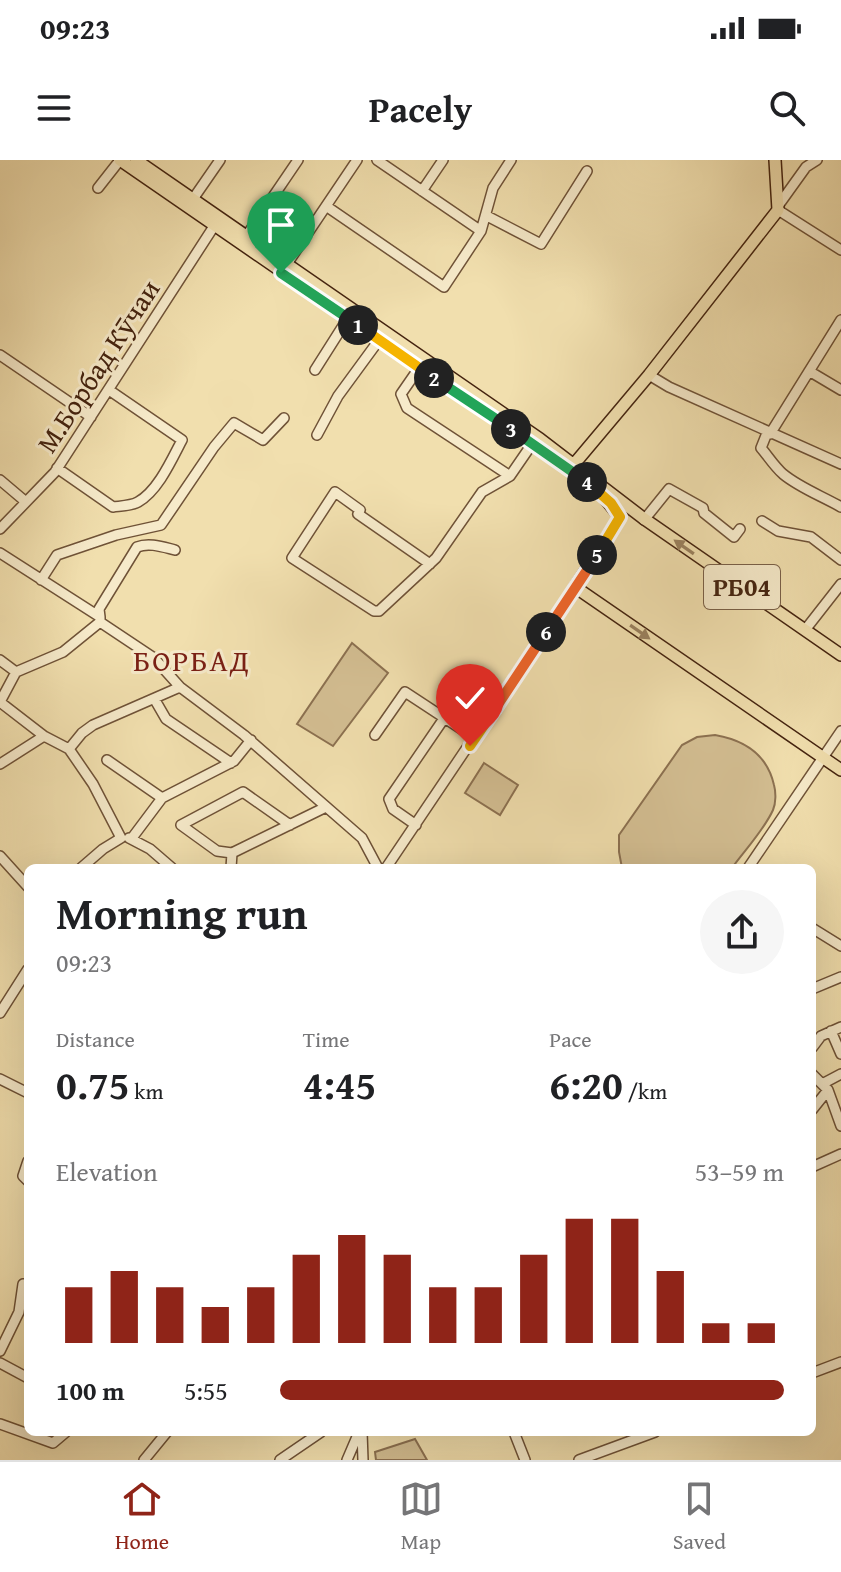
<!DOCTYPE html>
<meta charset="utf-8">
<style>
:root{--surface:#fff;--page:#f6f6f6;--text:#202124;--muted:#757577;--line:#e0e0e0;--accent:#8f2418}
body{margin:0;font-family:"Gentium Book Plus",serif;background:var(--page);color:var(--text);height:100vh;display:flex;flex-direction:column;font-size:30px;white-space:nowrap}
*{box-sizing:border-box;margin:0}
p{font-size:26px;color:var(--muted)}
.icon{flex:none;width:44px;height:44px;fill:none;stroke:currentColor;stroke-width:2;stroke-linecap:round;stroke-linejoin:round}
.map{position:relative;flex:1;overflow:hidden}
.sheet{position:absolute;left:24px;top:704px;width:792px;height:572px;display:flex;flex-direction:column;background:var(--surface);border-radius:12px;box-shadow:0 8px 32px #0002}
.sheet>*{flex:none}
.pin{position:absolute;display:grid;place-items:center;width:68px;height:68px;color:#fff;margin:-82px -34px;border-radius:50% 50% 50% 0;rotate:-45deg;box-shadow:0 0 8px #0007}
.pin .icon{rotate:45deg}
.km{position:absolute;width:40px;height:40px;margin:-20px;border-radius:50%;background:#222;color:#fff;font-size:22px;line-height:40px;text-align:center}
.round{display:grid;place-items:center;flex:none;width:84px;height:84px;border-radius:42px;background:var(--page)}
.head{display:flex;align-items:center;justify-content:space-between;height:136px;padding:0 32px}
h1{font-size:44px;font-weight:600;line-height:60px}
.metrics{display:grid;grid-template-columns:repeat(3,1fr);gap:12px;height:136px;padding:8px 32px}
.metrics div{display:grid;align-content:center}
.metrics b{font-size:40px;font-weight:600}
.metrics small{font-size:22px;font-weight:400}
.metrics p{font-size:22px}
.chart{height:224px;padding:16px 32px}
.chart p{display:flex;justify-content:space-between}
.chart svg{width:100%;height:144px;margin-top:8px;stroke:var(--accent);stroke-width:6}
ul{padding:0 32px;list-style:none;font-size:26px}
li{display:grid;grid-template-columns:128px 96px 1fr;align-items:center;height:60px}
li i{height:20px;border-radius:10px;background:var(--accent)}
.status{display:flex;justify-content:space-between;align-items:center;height:56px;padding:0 40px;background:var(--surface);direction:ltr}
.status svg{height:22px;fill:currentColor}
header{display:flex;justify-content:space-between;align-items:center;height:104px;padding:0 32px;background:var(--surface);font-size:36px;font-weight:600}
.menu{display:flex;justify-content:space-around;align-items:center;height:112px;border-top:2px solid var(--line);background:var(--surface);font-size:22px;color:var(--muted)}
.menu a{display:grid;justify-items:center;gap:4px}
.menu .on{color:var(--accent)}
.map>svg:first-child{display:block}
.green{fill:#d4bf93;stroke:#8c7151;stroke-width:2}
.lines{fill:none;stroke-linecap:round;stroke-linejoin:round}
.minor-casing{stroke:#6f5237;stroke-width:12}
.major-casing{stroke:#44230f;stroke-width:14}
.minor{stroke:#f6eaca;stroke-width:9}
.major{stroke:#f1dfae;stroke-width:11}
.oneway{fill:#9a815e}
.split-1-casing{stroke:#fff;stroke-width:16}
.split-2-casing{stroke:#fff;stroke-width:16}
.split-3-casing{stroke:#fff;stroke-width:16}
.split-4-casing{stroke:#fff;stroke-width:16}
.split-5-casing{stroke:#fff;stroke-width:16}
.split-6-casing{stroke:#fff;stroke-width:16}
.split-7-casing{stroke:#fff;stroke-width:16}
.split-8-casing{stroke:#fff;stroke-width:16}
.split-1{stroke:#22a559;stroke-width:10}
.split-2{stroke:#f5b400;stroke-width:10}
.split-3{stroke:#22a559;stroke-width:10}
.split-4{stroke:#22a559;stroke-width:10}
.split-5{stroke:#f5b400;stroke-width:10}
.split-6{stroke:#f0652b;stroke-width:10}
.split-7{stroke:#f0652b;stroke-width:10}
.split-8{stroke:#f5b400;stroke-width:10}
.labels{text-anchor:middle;stroke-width:6;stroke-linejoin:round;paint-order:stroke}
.shield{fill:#f6eaca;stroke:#795f47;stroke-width:2}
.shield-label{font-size:26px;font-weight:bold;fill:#44230f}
.street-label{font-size:28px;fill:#44230f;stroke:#f6eaca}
.neighbourhood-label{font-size:30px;letter-spacing:2px;fill:#7a1f14;stroke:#f6eaca}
</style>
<div class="status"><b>09:23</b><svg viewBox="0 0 49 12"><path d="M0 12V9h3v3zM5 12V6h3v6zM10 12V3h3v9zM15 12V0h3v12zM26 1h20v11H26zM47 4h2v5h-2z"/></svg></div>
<header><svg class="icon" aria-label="menu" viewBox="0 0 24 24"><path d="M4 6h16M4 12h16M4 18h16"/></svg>Pacely<svg class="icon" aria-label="search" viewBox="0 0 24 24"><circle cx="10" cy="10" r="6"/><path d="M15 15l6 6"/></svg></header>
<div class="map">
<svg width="841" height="1300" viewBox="0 0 841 1300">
<rect width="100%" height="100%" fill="#f1dfae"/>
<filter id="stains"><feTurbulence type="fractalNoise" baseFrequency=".0025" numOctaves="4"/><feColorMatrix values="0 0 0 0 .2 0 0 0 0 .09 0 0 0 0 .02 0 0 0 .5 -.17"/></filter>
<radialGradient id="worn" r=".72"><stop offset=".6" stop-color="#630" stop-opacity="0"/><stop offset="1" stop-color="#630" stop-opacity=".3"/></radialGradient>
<path class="green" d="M352 483 388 513 333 586 297 564Z
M715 575C744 580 767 594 774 625 776 632 776 643 773 650 764 670 745 690 732 708H622L619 692V675L682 585 697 577Z
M484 603 518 625 500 655 465 633Z
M415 1279 427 1300H376L375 1292Z"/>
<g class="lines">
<defs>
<path id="minor" d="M377 0 481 71
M98 28 120 0
M422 31 443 0
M193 39 220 0
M326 46 444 127 481 71 493 28 511 0
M778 46 806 7 817 0
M778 50 841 90
M487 56 541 84 587 11
M247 75 298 0
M287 104 357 0
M0 195 91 257
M419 208 401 234 407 248 510 316
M315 210 348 158
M809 211 841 230
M649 215 669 227 841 304
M767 273 761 288C768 296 774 306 783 314 800 328 822 336 841 347
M770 274 841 160
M317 275 338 236 379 180
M57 308 113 347C120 346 131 346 138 342 158 331 172 299 182 280L109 230
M0 320 26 342
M644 360 669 329 703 348 704 353 734 377 740 369
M762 361 778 371 811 377 841 400
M0 369 55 312 218 60
M0 393 100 457V462L154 498 180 527 244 575 362 678 378 708
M430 404 358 354 360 350 335 332 292 398 374 451H379L436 398 482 332 510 316 532 284
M41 420 57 395 116 375 161 365 214 287 234 263 263 280 284 258
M100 457 99 449 137 387C149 382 163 387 175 390
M805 470 841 424
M0 500 16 512 0 542
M16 512 63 492 100 462
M155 540 166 559 231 603
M0 542 44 576 69 589 93 624 121 678 103 689 81 708
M446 558 458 539
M375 575 405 532 475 578
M69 589 82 573 93 565 180 527
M107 600 162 638
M0 604 44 576
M416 665 393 649 389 639 445 557
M129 678 150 689 172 708
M132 678 162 638 234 601 251 580
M232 693 217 691 181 665 243 632 290 665
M0 696 28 727
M231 708 232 693 326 647
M386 708 575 427
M748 708 841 571
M812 768 841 786
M812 829 841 817
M0 853 28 809
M831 871 841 894
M812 888 821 876 841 867
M812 914 828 930 841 966
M0 919 28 933
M824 923 841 914
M812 950 828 930
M28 1001 23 1016 28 1021
M812 1007 841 994
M0 1191 19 1152 23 1124
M0 1203 28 1218
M812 1213 841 1202
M0 1264 53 1283 66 1272
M362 1272 363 1300
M514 1272 525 1300
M144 1300 167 1272
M280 1300 321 1272
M347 1300 359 1272
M579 1300 655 1272"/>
<path id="major" d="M120 0 580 317
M136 0 540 279 643 358 841 495
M570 309 649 215 778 50 775 0
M603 336 620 357
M620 357 575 427 841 610"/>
</defs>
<use href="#minor" class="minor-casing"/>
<use href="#major" class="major-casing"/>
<use href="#minor" class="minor"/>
<use href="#major" class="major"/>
</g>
<defs><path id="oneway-solid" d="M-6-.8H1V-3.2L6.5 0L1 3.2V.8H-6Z" transform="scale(2)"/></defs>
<g class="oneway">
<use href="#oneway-solid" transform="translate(684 387) rotate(-145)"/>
<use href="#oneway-solid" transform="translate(640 472) rotate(35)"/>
</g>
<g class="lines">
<defs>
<path id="split-1" d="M281 113 358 165"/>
<path id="split-2" d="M358 165 434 218"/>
<path id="split-3" d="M434 218 511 269"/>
<path id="split-4" d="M511 269 587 322"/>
<path id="split-5" d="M587 322 611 343 620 357 597 395"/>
<path id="split-6" d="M546 472 597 395"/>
<path id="split-7" d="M495 549 546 472"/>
<path id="split-8" d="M470 586 495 549"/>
</defs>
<use href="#split-1" class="split-1-casing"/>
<use href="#split-2" class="split-2-casing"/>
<use href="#split-3" class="split-3-casing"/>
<use href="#split-4" class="split-4-casing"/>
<use href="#split-5" class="split-5-casing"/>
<use href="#split-6" class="split-6-casing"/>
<use href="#split-7" class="split-7-casing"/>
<use href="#split-8" class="split-8-casing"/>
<use href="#split-1" class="split-1"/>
<use href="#split-2" class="split-2"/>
<use href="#split-3" class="split-3"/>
<use href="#split-4" class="split-4"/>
<use href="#split-5" class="split-5"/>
<use href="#split-6" class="split-6"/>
<use href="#split-7" class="split-7"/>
<use href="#split-8" class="split-8"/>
</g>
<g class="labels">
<rect class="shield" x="704" y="405" width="76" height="44" rx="6"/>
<g class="shield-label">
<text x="742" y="436">РБ04</text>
</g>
<g class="street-label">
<text transform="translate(98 206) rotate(-57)" y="10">М.Борбад Кӯчаи</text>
</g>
<g class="neighbourhood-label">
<text x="192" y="511">БОРБАД</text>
</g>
</g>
<rect width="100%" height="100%" filter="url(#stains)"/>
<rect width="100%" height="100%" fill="url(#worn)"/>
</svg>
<div class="pin" style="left:281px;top:113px;background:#1e9e55"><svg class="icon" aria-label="arrive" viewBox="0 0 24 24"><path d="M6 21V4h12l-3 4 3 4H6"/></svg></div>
<div class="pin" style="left:470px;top:586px;background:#d93025"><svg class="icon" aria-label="check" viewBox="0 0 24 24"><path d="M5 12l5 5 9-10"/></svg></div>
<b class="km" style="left:358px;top:165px">1</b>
<b class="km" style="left:434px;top:218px">2</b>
<b class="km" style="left:511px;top:269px">3</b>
<b class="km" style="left:587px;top:322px">4</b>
<b class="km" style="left:597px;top:395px">5</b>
<b class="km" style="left:546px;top:472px">6</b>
<section class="sheet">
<div class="head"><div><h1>Morning run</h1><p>09:23</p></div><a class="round"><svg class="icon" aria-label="share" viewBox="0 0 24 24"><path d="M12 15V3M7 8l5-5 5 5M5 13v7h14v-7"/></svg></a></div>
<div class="metrics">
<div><p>Distance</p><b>0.75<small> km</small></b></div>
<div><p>Time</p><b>4:45</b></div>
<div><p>Pace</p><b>6:20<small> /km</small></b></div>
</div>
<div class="chart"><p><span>Elevation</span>53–59 m</p>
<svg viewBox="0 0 160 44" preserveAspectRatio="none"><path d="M5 44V27M15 44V22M25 44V27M35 44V33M45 44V27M55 44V17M65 44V11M75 44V17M85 44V27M95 44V27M105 44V17M115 44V6M125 44V6M135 44V22M145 44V38M155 44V38"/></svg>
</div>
<ul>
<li><b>100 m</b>5:55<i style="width:100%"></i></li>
</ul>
</section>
</div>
<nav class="menu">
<a class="on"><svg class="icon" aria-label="home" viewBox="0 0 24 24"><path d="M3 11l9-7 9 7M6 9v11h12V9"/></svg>Home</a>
<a><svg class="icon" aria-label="map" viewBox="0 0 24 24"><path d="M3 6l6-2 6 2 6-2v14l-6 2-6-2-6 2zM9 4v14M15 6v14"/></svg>Map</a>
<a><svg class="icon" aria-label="saved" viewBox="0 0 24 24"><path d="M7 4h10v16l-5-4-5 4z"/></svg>Saved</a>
</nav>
